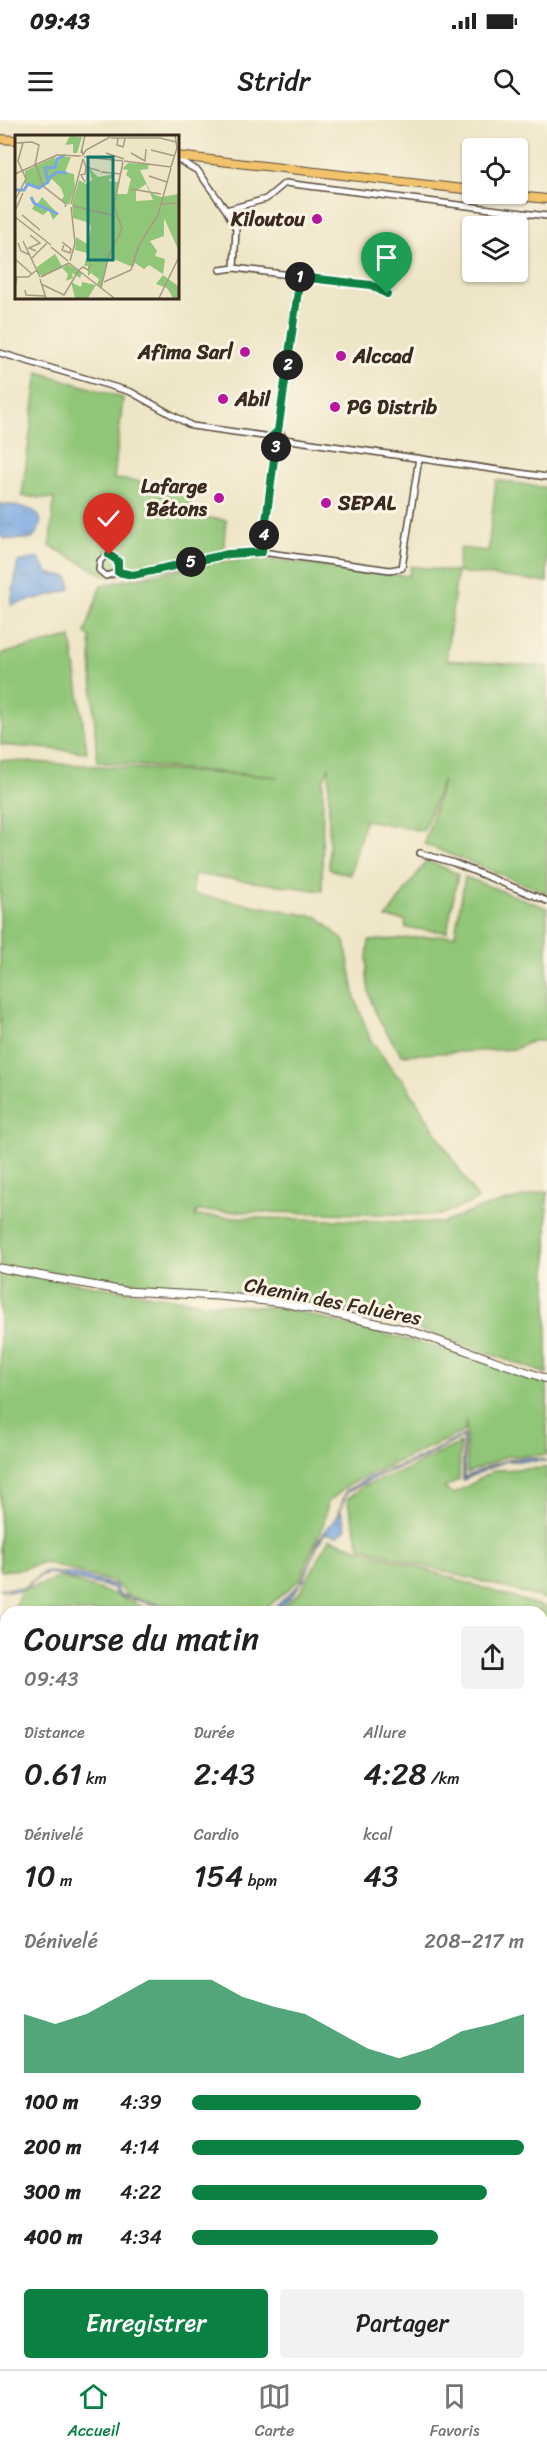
<!DOCTYPE html>
<html lang="fr">
<meta charset="utf-8">
<style>
:root{--surface:#fff;--page:#f2f2f2;--text:#222;--muted:#767676;--line:#e0e0e0;--accent:#0b8043}
body{margin:0;font-family:Sriracha,sans-serif;background:var(--page);color:var(--text);height:100vh;display:flex;flex-direction:column;font-size:22px;white-space:nowrap}
*{box-sizing:border-box;margin:0}
p{font-size:20px;color:var(--muted)}
.icon{flex:none;width:33px;height:33px;fill:none;stroke:currentColor;stroke-width:2;stroke-linecap:round;stroke-linejoin:round}
.map{position:relative;flex:1;overflow:hidden}
.panel{position:absolute;left:0px;top:1486px;width:548px;height:764px;display:flex;flex-direction:column;background:var(--surface);border-radius:18px 18px 0 0;box-shadow:0 2px 4px #0004}
.panel>*{flex:none}
.tools{position:absolute;left:462px;top:18px;display:grid;gap:12px}
.tools a{display:grid;place-items:center;width:66px;height:66px;border-radius:6px;background:var(--surface);box-shadow:0 2px 4px #0004;font-size:30px}
.pin{position:absolute;display:grid;place-items:center;width:51px;height:51px;color:#fff;margin:-62px -26px;border-radius:50% 50% 50% 0;rotate:-45deg;box-shadow:0 0 6px #0007}
.pin .icon{rotate:45deg}
.km{position:absolute;width:30px;height:30px;margin:-15px;border-radius:50%;background:#222;color:#fff;font-size:16px;line-height:30px;text-align:center}
.round{display:grid;place-items:center;flex:none;width:63px;height:63px;border-radius:6px;background:var(--page)}
.summary{display:flex;align-items:center;justify-content:space-between;height:102px;padding:0 24px}
h1{font-size:33px;font-weight:600;line-height:45px}
.metrics{display:grid;grid-template-columns:repeat(3,1fr);gap:9px;height:102px;padding:6px 24px}
.metrics div{display:grid;align-content:center}
.metrics b{font-size:30px;font-weight:600}
.metrics small{font-size:16px;font-weight:400}
.metrics p{font-size:16px}
.chart{height:168px;padding:12px 24px}
.chart p{display:flex;justify-content:space-between}
.chart svg{width:100%;height:108px;margin-top:6px;fill:var(--accent);opacity:.7}
.button{display:flex;gap:12px;margin-top:auto;padding:12px 24px}
.button a{flex:1;height:69px;border-radius:6px;background:var(--accent);color:#fff;font-size:24px;font-weight:600;line-height:69px;text-align:center}
.button a+a{background:var(--page);color:var(--text)}
ul{padding:0 24px;list-style:none;font-size:20px}
li{display:grid;grid-template-columns:96px 72px 1fr;align-items:center;height:45px}
li i{height:15px;border-radius:8px;background:var(--accent)}
.status{display:flex;justify-content:space-between;align-items:center;height:42px;padding:0 30px;background:var(--surface);direction:ltr}
.status svg{height:16px;fill:currentColor}
header{display:flex;justify-content:space-between;align-items:center;height:78px;padding:0 24px;background:var(--surface);font-size:27px;font-weight:600}
.menu{display:flex;justify-content:space-around;align-items:center;height:84px;border-top:2px solid var(--line);background:var(--surface);font-size:16px;color:var(--muted)}
.menu a{display:grid;justify-items:center;gap:3px}
.menu .on{color:var(--accent)}
.map>svg:first-child{display:block}
.grass{fill:#90c677;stroke:#66784a;stroke-width:1.5}
.water{fill:url(#water-ripples);stroke:#586880;stroke-width:1.5}
.lines{fill:none;stroke-linecap:round;stroke-linejoin:round}
.minor-casing{stroke:#564637;stroke-width:8}
.tertiary-casing{stroke:#564637;stroke-width:9}
.primary-casing{stroke:#564637;stroke-width:10}
.minor{stroke:#fff;stroke-width:5}
.tertiary{stroke:#fff;stroke-width:7}
.primary{stroke:#f2c36a;stroke-width:8}
.route-casing{stroke:#fff;stroke-width:12}
.route{stroke:#0b8043;stroke-width:8}
.poi-dot{fill:#b5179e;stroke:#fcf5e5;stroke-width:2}
.labels{text-anchor:middle;stroke-width:6;stroke-linejoin:round;paint-order:stroke}
.poi-label{font-size:20px;font-weight:bold;fill:#3b2a1e;stroke:#fcf5e5;text-anchor:start}
.street-label{font-size:20px;fill:#3b2a1e;stroke:#fcf5e5}
.inset-river{fill:none;stroke:#76a7e1;stroke-width:3}
.inset-road{fill:none;stroke:#a69a83;stroke-width:1.5}
.view{fill:#0f766e;fill-opacity:0.15;stroke:#0f766e;stroke-width:3}
.inset-edge{fill:none;stroke:#3b2a1e;stroke-width:3}
</style>
<div class="status"><b>09:43</b><svg viewBox="0 0 49 12"><path d="M0 12V9h3v3zM5 12V6h3v6zM10 12V3h3v9zM15 12V0h3v12zM26 1h20v11H26zM47 4h2v5h-2z"/></svg></div>
<header><svg class="icon" aria-label="menu" viewBox="0 0 24 24"><path d="M4 6h16M4 12h16M4 18h16"/></svg>Stridr<svg class="icon" aria-label="search" viewBox="0 0 24 24"><circle cx="10" cy="10" r="6"/><path d="M15 15l6 6"/></svg></header>
<div class="map">
<svg width="547" height="2249" viewBox="0 0 547 2249">
<defs>
<pattern id="water-ripples" width="26" height="14" patternUnits="userSpaceOnUse" patternTransform="scale(1.5)"><rect width="26" height="14" fill="#76a7e1"/><path d="M2 4q2-2 4 0t4 0M15 11q2-2 4 0t4 0" fill="none" stroke="#6288b6"/></pattern>
</defs>
<rect width="100%" height="100%" fill="#fcf5e5"/>
<filter id="ink" filterUnits="userSpaceOnUse"><feTurbulence type="fractalNoise" baseFrequency=".0167" numOctaves="2"/><feDisplacementMap in="SourceGraphic" scale="12" xChannelSelector="R" yChannelSelector="G"/><feConvolveMatrix kernelMatrix="1 2 1 2 8 2 1 2 1" color-interpolation-filters="sRGB"/></filter>
<filter id="wash" filterUnits="userSpaceOnUse"><feTurbulence type="fractalNoise" baseFrequency=".008" numOctaves="4" result="noise"/><feDisplacementMap in="SourceGraphic" scale="24" xChannelSelector="R" yChannelSelector="G"/><feGaussianBlur stdDeviation="1.35" result="paint"/><feColorMatrix in="noise" values="0 0 0 0 0 0 0 0 0 0 0 0 0 0 0 0 0 1.4 0 .05"/><feComposite in="paint" operator="in"/></filter>
<g filter="url(#wash)">
<rect width="100%" height="100%" fill="#eee5c6"/>
<path class="grass" d="M38 252 123 278 114 359 192 367 190 396 226 400 222 442 260 438 409 456 411 446 457 452 460 428 488 431 496 360 547 368V462L457 452 446 540 547 547V773L424 724 443 660 423 711 365 700 350 755 329 749V647L323 661 322 771 194 754 192 774 318 797 345 822 355 878 370 919 397 956 402 958 478 1080 440 1095 197 1091 195 1096 443 1103 478 1089 547 1071V1254L406 1205 307 1183 0 1146V640L278 657 97 642 90 517 85 513 101 465 210 444 106 456 50 426 54 379 22 376Z
M71 517 87 632 1 625 0 534Z
M427 740 458 754 447 812 406 808 405 800 386 798Z
M465 757 547 788V921H532L515 929 402 935C373 896 361 871 369 821L455 815Z
M0 1151 202 1183 281 1188 467 1235 547 1263V1335L507 1336 467 1353 466 1300 465 1311 351 1363 328 1382 324 1402 300 1459 262 1492H194L134 1478 133 1481 115 1463 44 1442 22 1449 0 1451Z
M460 1323 459 1359 444 1369 454 1374 495 1350 547 1348V1479L413 1443 360 1426 347 1379 364 1366 408 1349Z
M329 1419 547 1488V1648L542 1646V1492H277L301 1471Z
M61 1457 116 1475 153 1492H13L21 1471Z
M542 1648 547 1650V1966L542 1975Z
M6 1829V2092L0 2090V1848Z
M547 1984V2208L542 2206V1992Z
M6 2127V2197L0 2194V2140Z
M0 2198 6 2201V2244H92L102 2249H0Z
M99 2244H440V2249H110Z"/>
<path class="water" d="M0 384C21 386 57 389 32 419H4L0 414Z
M39 438C53 463 46 450 68 457L71 467 69 470 11 485 18 442Z
M464 1315V1358C490 1345 518 1331 547 1341H505L463 1360V1316L422 1339 384 1353 347 1372 340 1389 346 1408 338 1416 325 1413C305 1441 308 1473 270 1492L304 1460 319 1419 338 1396 346 1371 368 1358 422 1337Z
M44 1452 74 1454 116 1466 118 1474 183 1492 116 1475 113 1468 49 1453C25 1458 34 1477 0 1469L23 1468Z"/>
</g>
<g filter="url(#ink)">
<g class="lines">
<defs>
<path id="minor" d="M177 39 198 51 226 90
M234 148 236 109 226 90 266 79 285 63 547 96
M220 150 234 148 371 165 387 174
M0 233 131 272 192 306 271 317
M278 311 300 157
M271 318a6 6 0 1 1 12 0a6 6 0 1 1-12 0Z
M284 319 547 357
M262 432 390 450 402 448 419 338
M118 452 119 444 115 438 105 436 100 441 99 450 106 456 118 452 133 455 228 434 262 432 276 324
M420 733 454 743 547 781"/>
<path id="tertiary" d="M0 1148 124 1171 218 1176 284 1183 408 1210 547 1259
M542 1991 547 1982
M441 2249V2244"/>
<path id="primary" d="M0 19 16 20
M177 36 472 70
M499 74 547 79"/>
</defs>
<use href="#minor" class="minor-casing"/>
<use href="#tertiary" class="tertiary-casing"/>
<use href="#primary" class="primary-casing"/>
<use href="#minor" class="minor"/>
<use href="#tertiary" class="tertiary"/>
<use href="#primary" class="primary"/>
</g>
</g>
<g class="lines" filter="url(#ink)">
<defs>
<path id="route" d="M109 435 118 441V452L133 455 228 434 262 432 276 324 271 317 278 311 300 157 371 165 387 174"/>
</defs>
<use href="#route" class="route-casing"/>
<use href="#route" class="route"/>
</g>
<g class="poi-dot">
<circle cx="317" cy="99" r="6"/>
<circle cx="245" cy="232" r="6"/>
<circle cx="341" cy="236" r="6"/>
<circle cx="223" cy="279" r="6"/>
<circle cx="335" cy="287" r="6"/>
<circle cx="219" cy="378" r="6"/>
<circle cx="326" cy="383" r="6"/>
</g>
<g class="labels">
<g class="poi-label">
<text x="305" y="106" text-anchor="end">Kiloutou</text>
<text x="233" y="239" text-anchor="end">Afima Sarl</text>
<text x="353" y="243">Alccad</text>
<text x="235" y="286">Abil</text>
<text x="347" y="294">PG Distrib</text>
<text x="207" y="373" text-anchor="end">Lafarge<tspan x="207" dy="23">Bétons</tspan></text>
<text x="338" y="390">SEPAL</text>
</g>
<g class="street-label">
<text transform="translate(333 1181) rotate(11)" y="7">Chemin des Faluères</text>
</g>
</g>
<g transform="translate(15 15)">
<rect width="164" height="164" fill="#eee5c6"/>
<path d="M55 1 67 2 62 18H58V9L50 10ZM40 22 41 29 46 22H56L50 37 59 39 60 52 54 70 46 65 49 61 46 53 37 44 34 47V43L25 52 10 49V36ZM113 28 134 29 133 34 125 35 136 58 146 62 163 59V114L149 83V101L135 106 142 116 140 121 150 124 148 139 134 130 129 134 120 128 118 132 93 122 86 152 82 149 84 144 76 138 73 141V131H69L73 118 60 115 61 102 72 109 76 94 75 88 58 83 57 69 64 45 71 49 77 45 74 33 83 42 100 39 93 46 104 47 102 59H112L116 44 111 40 113 35 107 34ZM131 49 138 65 121 66V56ZM27 62 43 79 38 85 34 75 28 80 17 74 20 69 31 74 23 68ZM40 119 48 133 53 129 67 138 65 143 57 138 58 143 51 146 53 139 47 133 27 141 23 138 22 132ZM148 140 163 151V163H158L152 153 141 149ZM56 147 66 152 67 147 81 150 73 163H60Z" fill="#90c677" fill-rule="evenodd"/>
<path class="inset-river" d="M34 43 42 37 52 38M0 55H9L13 49 24 53 33 47 30 33 40 32 42 24 50 20M16 62 19 68 43 79"/>
<path class="inset-road" d="M96 3H145L161 7M103 3 102 10 108 12 110 4M0 8 17 7 24 10 20 30M67 15 68 20 71 15 95 2M136 15 160 21M66 18 70 0M91 18 109 24M116 18 130 26 131 14M69 22 108 26M68 24 71 32 85 36M109 26 156 32M21 30 28 51 51 69 50 72M156 32 162 13 160 0M86 37 106 39M0 39 42 20 66 21M134 41 152 47M70 47 66 40 70 39 71 32M116 54 146 59M0 65 11 44 3 26 8 8M56 69 68 24M145 69 164 68M58 71 100 81M0 76 8 58M7 80 25 95M0 82 36 110M15 100 25 108 14 113 21 116M8 106 25 142M47 107 56 114 55 118 47 115 49 110M3 108 6 116 15 120M36 112 53 126M17 123 32 108M0 124 17 139M55 126 60 108 56 72M54 128 99 163M26 142 54 128M25 144 31 163M89 147 116 135 124 110 143 80 156 33M26 149 49 160 64 135 68 132 73 135 76 129M0 152 2 142H13L22 135M86 153 94 120 107 94 99 70 108 27M10 155 11 160 30 161M144 163 164 122"/>
<path class="view" d="M73 22H98V125H73Z"/>
<rect width="164" height="164" class="inset-edge"/>
</g>
</svg>
<div class="tools">
<a><svg class="icon" aria-label="locate" viewBox="0 0 24 24"><circle cx="12" cy="12" r="6"/><path d="M12 2v4M12 18v4M2 12h4M18 12h4"/></svg></a>
<a><svg class="icon" aria-label="layers" viewBox="0 0 24 24"><path d="M12 4l9 5-9 5-9-5zM3 14l9 5 9-5"/></svg></a>
</div>
<div class="pin" style="left:387px;top:174px;background:#1e9e55"><svg class="icon" aria-label="arrive" viewBox="0 0 24 24"><path d="M6 21V4h12l-3 4 3 4H6"/></svg></div>
<div class="pin" style="left:109px;top:435px;background:#d93025"><svg class="icon" aria-label="check" viewBox="0 0 24 24"><path d="M5 12l5 5 9-10"/></svg></div>
<b class="km" style="left:300px;top:157px">1</b>
<b class="km" style="left:288px;top:245px">2</b>
<b class="km" style="left:276px;top:327px">3</b>
<b class="km" style="left:264px;top:415px">4</b>
<b class="km" style="left:191px;top:442px">5</b>
<section class="panel">
<div class="summary"><div><h1>Course du matin</h1><p>09:43</p></div><a class="round"><svg class="icon" aria-label="share" viewBox="0 0 24 24"><path d="M12 15V3M7 8l5-5 5 5M5 13v7h14v-7"/></svg></a></div>
<div class="metrics">
<div><p>Distance</p><b>0.61<small> km</small></b></div>
<div><p>Durée</p><b>2:43</b></div>
<div><p>Allure</p><b>4:28<small> /km</small></b></div>
</div>
<div class="metrics">
<div><p>Dénivelé</p><b>10<small> m</small></b></div>
<div><p>Cardio</p><b>154<small> bpm</small></b></div>
<div><p>kcal</p><b>43</b></div>
</div>
<div class="chart"><p><span>Dénivelé</span>208–217 m</p>
<svg viewBox="0 0 160 44" preserveAspectRatio="none"><path d="M0 44V20L10 24L20 20L30 13L40 6L50 6L60 6L70 13L80 17L90 20L100 27L110 34L120 38L130 34L140 27L150 24L160 20V44z"/></svg>
</div>
<ul>
<li><b>100 m</b>4:39<i style="width:69%"></i></li>
<li><b>200 m</b>4:14<i style="width:100%"></i></li>
<li><b>300 m</b>4:22<i style="width:89%"></i></li>
<li><b>400 m</b>4:34<i style="width:74%"></i></li>
</ul>
<div class="button"><a>Enregistrer</a><a>Partager</a></div>
</section>
</div>
<nav class="menu">
<a class="on"><svg class="icon" aria-label="home" viewBox="0 0 24 24"><path d="M3 11l9-7 9 7M6 9v11h12V9"/></svg>Accueil</a>
<a><svg class="icon" aria-label="map" viewBox="0 0 24 24"><path d="M3 6l6-2 6 2 6-2v14l-6 2-6-2-6 2zM9 4v14M15 6v14"/></svg>Carte</a>
<a><svg class="icon" aria-label="saved" viewBox="0 0 24 24"><path d="M7 4h10v16l-5-4-5 4z"/></svg>Favoris</a>
</nav>
